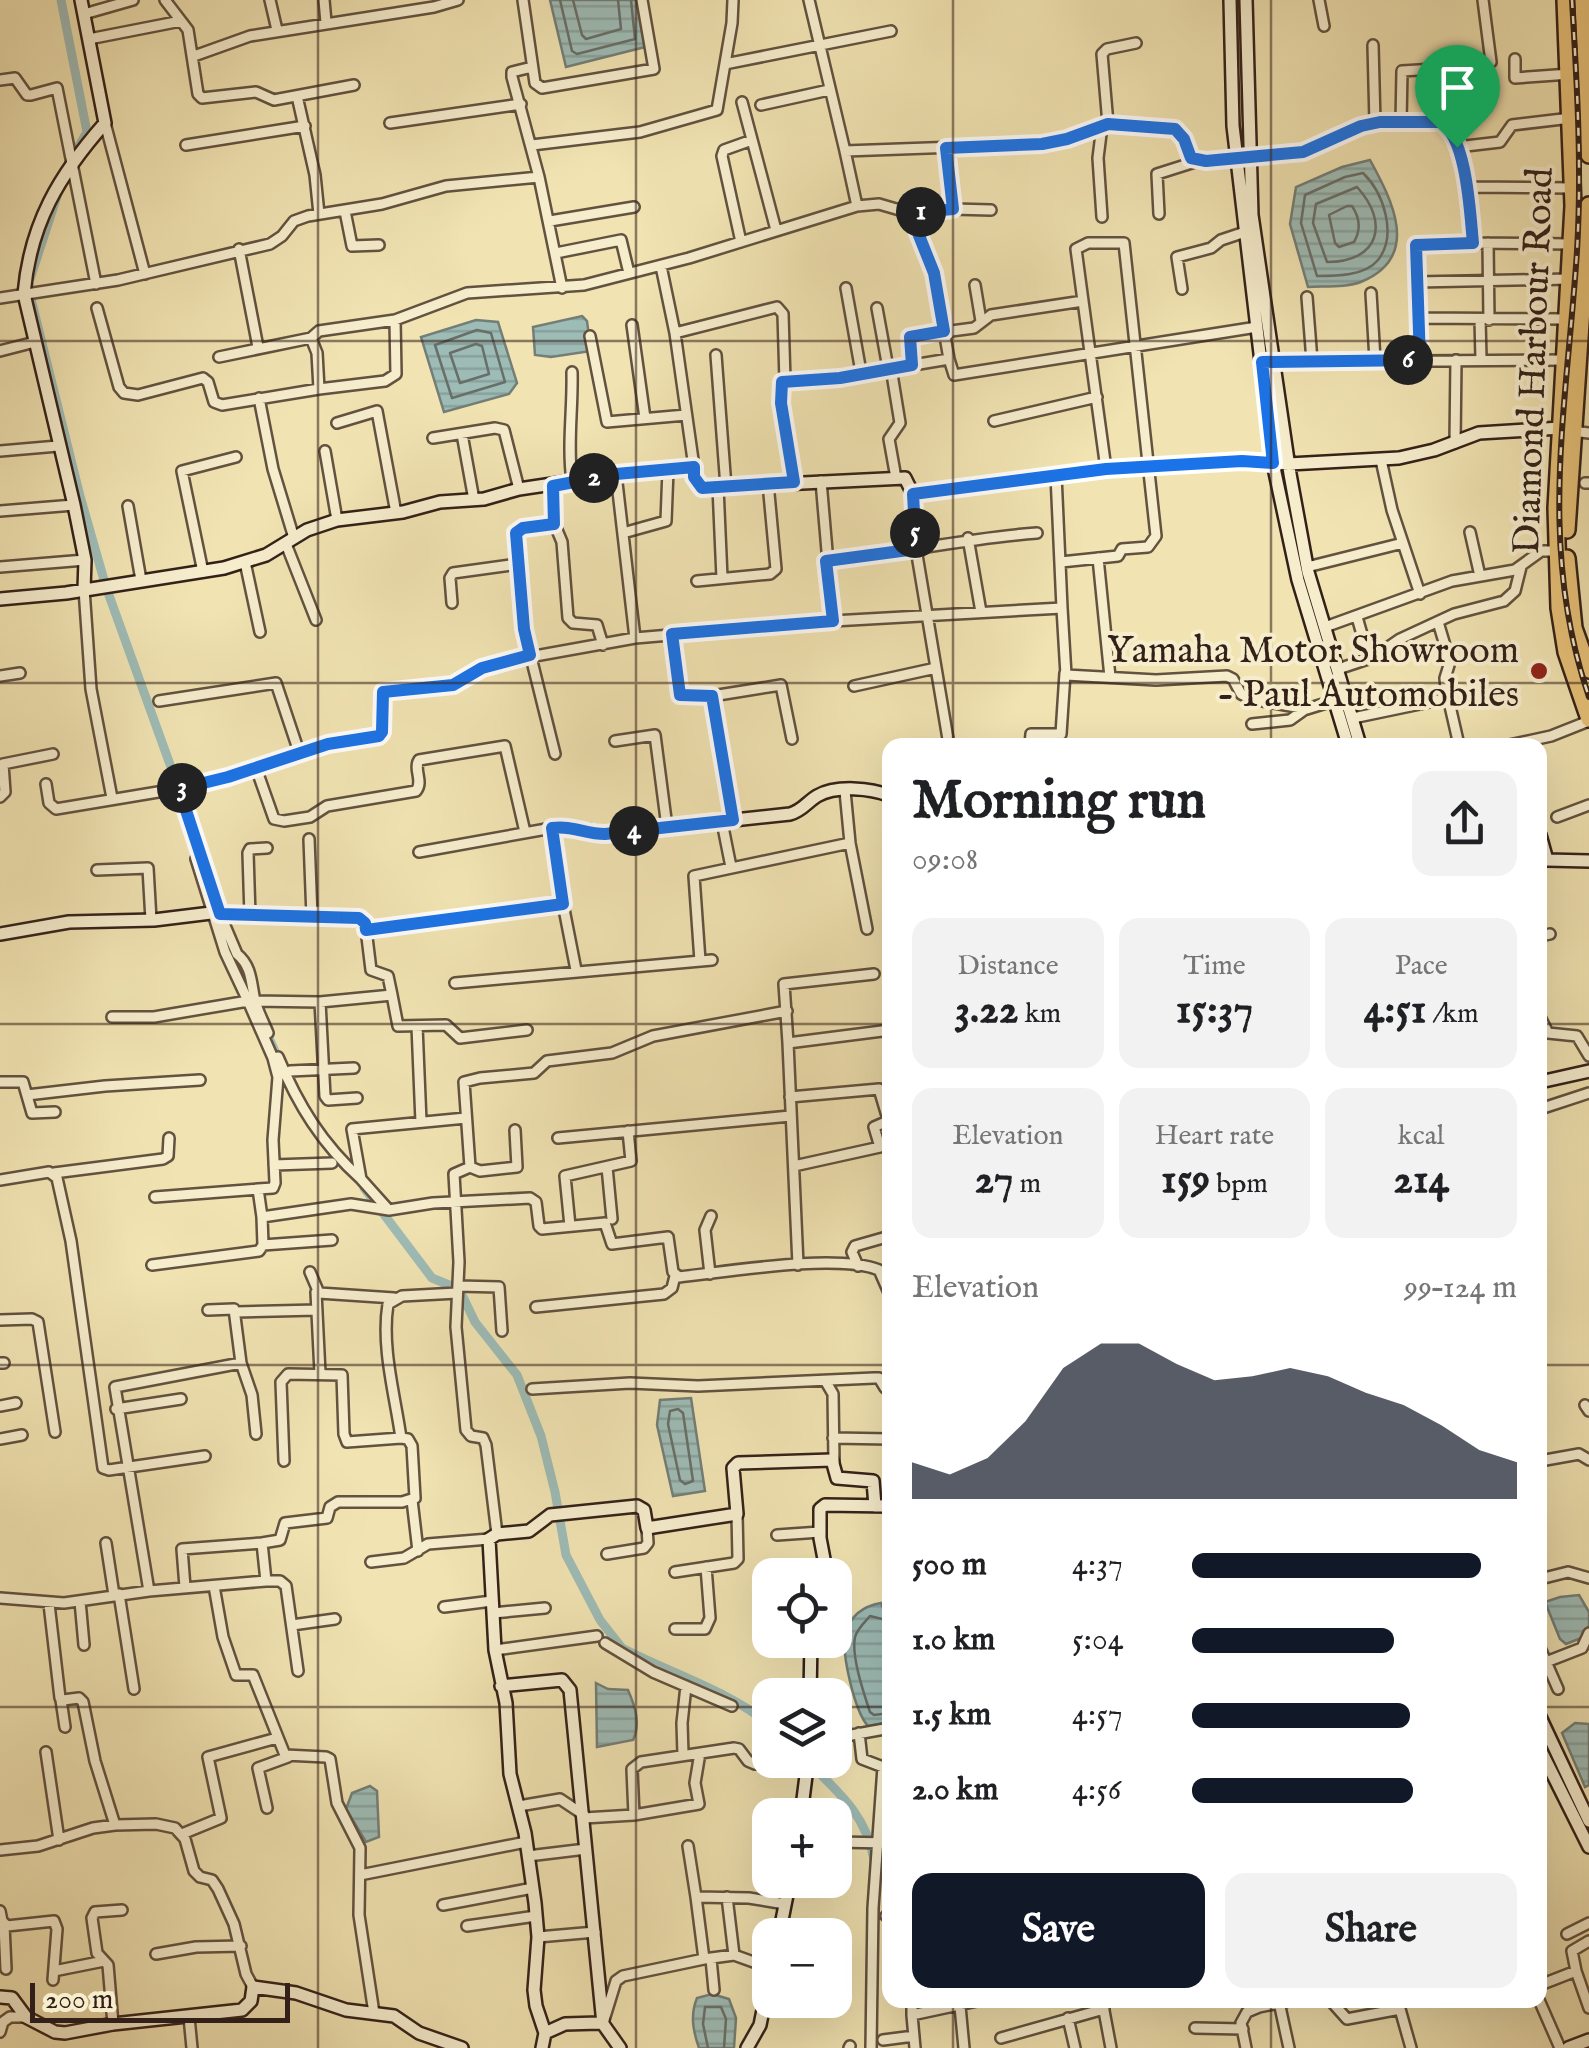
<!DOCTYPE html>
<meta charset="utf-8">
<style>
:root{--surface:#fff;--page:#f2f2f2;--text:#202124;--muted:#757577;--accent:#111827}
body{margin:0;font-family:"IM FELL English",serif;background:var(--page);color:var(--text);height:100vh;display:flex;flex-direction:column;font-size:38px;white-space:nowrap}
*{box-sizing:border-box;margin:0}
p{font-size:32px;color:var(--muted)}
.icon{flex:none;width:55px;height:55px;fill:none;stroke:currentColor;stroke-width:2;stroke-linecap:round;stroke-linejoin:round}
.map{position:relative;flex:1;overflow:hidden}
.panel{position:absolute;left:882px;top:738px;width:665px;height:1270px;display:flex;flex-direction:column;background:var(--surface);border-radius:20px;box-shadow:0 10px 40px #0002}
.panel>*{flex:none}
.tools{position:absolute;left:752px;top:1558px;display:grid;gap:20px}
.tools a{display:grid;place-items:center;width:100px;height:100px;border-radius:20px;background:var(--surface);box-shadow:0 10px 40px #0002;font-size:50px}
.scale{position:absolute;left:30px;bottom:25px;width:260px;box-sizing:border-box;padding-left:10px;border:5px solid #332119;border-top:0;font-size:28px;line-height:35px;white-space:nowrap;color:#332119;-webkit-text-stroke:8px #f6edcd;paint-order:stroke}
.pin{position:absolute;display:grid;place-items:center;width:85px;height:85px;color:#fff;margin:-102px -42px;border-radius:50% 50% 50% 0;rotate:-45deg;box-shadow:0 0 10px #0007}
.pin .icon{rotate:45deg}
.km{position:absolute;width:50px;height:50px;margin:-25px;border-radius:50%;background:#222;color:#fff;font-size:28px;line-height:50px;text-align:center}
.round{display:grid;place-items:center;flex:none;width:105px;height:105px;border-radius:20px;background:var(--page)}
.summary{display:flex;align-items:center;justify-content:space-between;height:170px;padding:0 30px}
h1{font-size:55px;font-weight:800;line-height:75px}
.metrics{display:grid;grid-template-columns:repeat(3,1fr);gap:15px;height:170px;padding:10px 30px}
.metrics div{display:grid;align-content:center;border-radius:20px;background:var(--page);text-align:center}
.metrics b{font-size:42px;font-weight:800}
.metrics small{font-size:28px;font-weight:400}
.metrics p{font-size:28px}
.chart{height:280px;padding:20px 30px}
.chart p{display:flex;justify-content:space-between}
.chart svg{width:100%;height:180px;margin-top:10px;fill:var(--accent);opacity:.7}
.primary-button{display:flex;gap:20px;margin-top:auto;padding:20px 30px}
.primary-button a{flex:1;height:115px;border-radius:20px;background:var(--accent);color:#fff;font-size:40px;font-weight:800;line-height:115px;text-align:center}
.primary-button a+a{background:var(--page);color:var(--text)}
ul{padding:0 30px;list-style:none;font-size:32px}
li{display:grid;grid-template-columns:160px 120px 1fr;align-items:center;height:75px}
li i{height:25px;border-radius:12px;background:var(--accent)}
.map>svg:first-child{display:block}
.water{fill:url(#water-rules);stroke:#737e77;stroke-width:2.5}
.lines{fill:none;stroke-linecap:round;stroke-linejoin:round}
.shore{stroke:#686e68;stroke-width:2.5}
.canal{stroke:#9ebcb6;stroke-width:9}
.street-casing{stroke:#62523f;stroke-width:14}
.secondary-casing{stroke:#332119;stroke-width:16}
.highway-casing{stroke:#332119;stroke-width:20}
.street{stroke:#f6edcd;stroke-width:9}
.secondary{stroke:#f6edcd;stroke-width:11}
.highway{stroke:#e8c279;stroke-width:15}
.rail-casing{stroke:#332119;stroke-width:6}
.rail{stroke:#f6edcd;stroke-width:2.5;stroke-dasharray:8;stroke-linecap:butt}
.route-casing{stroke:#fff;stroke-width:20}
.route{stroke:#1a73e8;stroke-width:12}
.grid{fill:none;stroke:#332119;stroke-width:2.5;stroke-opacity:0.55}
.poi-dot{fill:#8f2418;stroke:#f6edcd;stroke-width:4}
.labels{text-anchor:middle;stroke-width:8;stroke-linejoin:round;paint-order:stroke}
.street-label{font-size:38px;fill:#332119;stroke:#f6edcd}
.poi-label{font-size:38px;fill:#332119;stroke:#f6edcd;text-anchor:end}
</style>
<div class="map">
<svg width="1589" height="2048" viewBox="0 0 1589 2048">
<defs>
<pattern id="water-rules" width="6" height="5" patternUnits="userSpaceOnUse" patternTransform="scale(2.5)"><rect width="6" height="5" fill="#9ebcb6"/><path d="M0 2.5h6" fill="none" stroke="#89a19c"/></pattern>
</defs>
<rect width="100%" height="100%" fill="#f1e3b2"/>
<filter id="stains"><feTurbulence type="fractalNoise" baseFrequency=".002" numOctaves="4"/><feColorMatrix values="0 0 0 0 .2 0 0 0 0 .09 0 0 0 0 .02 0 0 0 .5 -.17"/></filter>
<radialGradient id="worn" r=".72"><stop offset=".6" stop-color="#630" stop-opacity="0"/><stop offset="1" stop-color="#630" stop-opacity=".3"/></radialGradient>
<path class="water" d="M550 0H640L649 46 566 67Z
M1370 160C1392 200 1421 256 1363 281 1348 288 1325 286 1308 287L1290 224 1296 187 1342 167Z
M582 316 587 321 591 351 551 357 535 355 533 327Z
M476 320 498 322 517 383 509 394 444 412 421 337Z
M691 1398 705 1491 673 1496 657 1425 660 1400Z
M1579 1595 1589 1612V1635L1566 1644 1560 1639 1545 1602 1560 1597Z
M881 1603 884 1611H890V1722L868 1726C855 1712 840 1651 846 1632 851 1615 864 1606 881 1603Z
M596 1683 608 1689 628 1690C635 1706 641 1724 633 1740L597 1747Z
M1575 1723 1589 1724V1785L1585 1787 1562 1733Z
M370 1786 377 1791 379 1837 366 1842 346 1809 352 1793Z
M712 1994 729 1999 736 2018 734 2048H699C693 2031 690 2015 697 1998Z"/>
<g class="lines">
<path class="shore" d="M560 0 572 51 577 54 635 39 631 0
M573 0 582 35 586 39 621 29 618 0
M1363 173C1383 192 1398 235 1378 260 1365 276 1336 276 1317 276L1301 223 1305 195 1345 177Z
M1357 187C1390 223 1379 262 1327 262L1313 223 1316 204Z
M1347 206H1352C1360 218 1361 230 1354 242L1339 247 1335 243 1329 215Z
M477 330 491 333 505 382 452 398 435 345Z
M476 344 482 346 489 374 460 383 450 353Z
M678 1409 683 1413 693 1481 685 1484 680 1480 668 1424 670 1411Z
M890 1621 870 1616C865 1622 857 1629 855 1637 851 1656 864 1694 870 1712L874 1715 890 1713
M708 2048 703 2024 705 2007H721L726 2019 724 2048"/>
<path class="canal" d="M61 0 87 132 73 156
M58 193 29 282 32 303 80 496 106 587 181 795
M223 933 235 965
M265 1029 279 1060
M364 1188 432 1278 454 1287 463 1297 475 1322 517 1375 541 1436 555 1492 566 1555 600 1620 622 1648C665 1671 737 1694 770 1726
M806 1760C838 1792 866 1814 874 1860"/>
<defs>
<path id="street" d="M165 0 188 30 198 94 202 98 256 92 274 100 354 85
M270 0 277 30
M324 0 326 22
M523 0 535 83 542 88 654 69 642 0
M809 0 845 151
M1319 0 1324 26
M84 14 133 0
M89 39 181 21
M1373 45 1375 123
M194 56 250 36 434 7 458 0
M1515 59V78L1570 74
M725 64 891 31
M0 80 15 78 27 95H31L57 88 96 284
M297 96 315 175 319 214
M742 102 776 230
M761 105 829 90
M1401 122 1402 71 1485 66 1491 62 1483 0
M105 123 145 274
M390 123 521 104
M1108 124 1102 54 1107 49 1136 43
M186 145 305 126
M532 145 640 132 717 110 732 23 733 0
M1457 147 1500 142 1512 125 1571 118
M946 148 953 209
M539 177 562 288
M857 206 879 204 910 213 934 273 949 359
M345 211 352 246 379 245
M910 213 953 209 991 210
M1159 214 1157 174 1198 161
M1102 217 1098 158 1102 126
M550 221 634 207
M741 242 722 156 724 150 752 140
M1473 243 1571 244
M1488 243 1489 320
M239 249 258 347
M556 253 621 240 629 273
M661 266 675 333 694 467
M1417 282 1569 279
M975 285 981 321
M846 288 861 372
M1182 289 1177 257 1211 248 1221 240 1245 232
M1371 293 1375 360
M1307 297 1312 361
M0 298 118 280 270 244 282 236 294 221 308 216 382 204 446 186 539 177 512 77V72L532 67
M1083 301 1106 469
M97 308 119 387 124 393 138 395 203 378 208 382 214 402 222 405 319 389 317 353 311 338 319 331 395 320 467 293 584 285 689 258 857 206 845 151 1042 144C1064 140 1093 126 1111 124 1131 122 1154 129 1175 129L1184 139 1191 159 1207 161 1303 151 1361 126 1380 122H1440C1463 135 1456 168 1471 187L1572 188
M877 308 888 368
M1419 318 1566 319
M1480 319 1481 359
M632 325 645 418
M675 333 777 307 783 314 785 381
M590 336 607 422 686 415
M0 351 35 342
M716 355 726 487
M219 357 311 338
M1420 360 1414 249 1419 243H1473L1465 180
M1274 362 1566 360
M912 365 909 339 913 336 974 328 991 315 1083 301 1076 249 1088 243H1124L1156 536 1148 547 1122 549 1118 556 1061 562
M891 368 900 423 889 439 896 478
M572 372C573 409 567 444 572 482
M319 389 385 381 396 374 395 320
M259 398 273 469 294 538
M994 421 1097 397
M337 423 377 411 396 513
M1572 431 1589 433
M462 434 474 500
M433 438 495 428 504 430 519 489
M1455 443 1456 360
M0 451 58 446
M325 451 337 520
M1381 460 1392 510 1420 594
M616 474 635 638
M1056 475 1062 608
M821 481 833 621
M795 482 780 386 785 381 824 380 949 359 954 375 1257 327
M1585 483H1589
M553 486 554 523 523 528 517 533 524 629 555 754
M718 487 722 578
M913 494 916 549 949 745
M128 506 141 580
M0 511 74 505
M554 523 562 542 568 618 573 623 597 625 603 645
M1470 532 1480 576
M623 533 666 521 668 470
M968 538 981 612
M286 544 316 620
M1098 558 1110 677
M826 561C897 554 966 538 1037 533
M245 562 260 632
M0 567 85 560
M1307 567 1403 543
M203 572 182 471 236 457
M697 581 770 574 776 569 768 483
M84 589 91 689 112 798
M452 603 450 578 453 573 518 564
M1357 617 1369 659
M1438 622 1450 662 1445 678 1447 700
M1325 627 1452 581 1515 570 1541 551H1557
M672 634 680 695 712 696 781 685 792 739
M1338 669 1374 657 1400 639 1454 614 1504 601 1515 591 1521 567
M0 676 20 673
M854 686 936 668
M712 696 733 820
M159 701 276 683 299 752
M1353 718 1444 699 1450 706 1459 745
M1252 724 1290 720 1304 710
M615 741 655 735 667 827
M1030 745 1031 734H1061L1065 673
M1509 745 1551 736 1589 721
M256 768 274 819 284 821 310 817 327 806 416 791C424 782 413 769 419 760L505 746 525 832
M46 784 49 803 56 809 200 785 328 744 382 735 380 696 388 690 453 685 491 664 635 638 833 621 1062 608 1066 675 1156 680 1227 676 1233 679 1241 694 1251 699 1307 709 1336 700
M179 789 220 914 237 954C252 966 251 983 255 1001 258 1012 264 1023 268 1033
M845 791 850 843 867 929
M0 797 5 792 3 764 53 754
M1557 817 1589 805
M722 822 731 867
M309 839 312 917
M419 852 552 828
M97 870 148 868 151 920
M563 904 576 970
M250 916 248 853 250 849 267 848
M366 929 371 970 388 976 392 995 320 1002 248 1001 273 1058 278 1077 273 1140 275 1183 273 1188 258 1189 262 1217 351 1204 389 1210 433 1203 530 1198 536 1202 539 1226 542 1229 605 1223 612 1244 668 1237 673 1272 679 1277C726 1272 837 1253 879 1270L890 1295
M1540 936 1550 934
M700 961 694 876 850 843
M874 974 784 984 788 1043 890 1030
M455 983 712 960
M392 995 398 1026 446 1025 460 1038 527 1030
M320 1002 325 1096 328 1100 357 1098
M112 1017H154L248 1001 225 952 196 859
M1540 1017 1548 1033 1577 1036 1589 1056
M417 1026 421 1122
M788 1043 798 1265
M278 1057C298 1105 322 1144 361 1179
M290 1071 354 1068
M0 1082H23L32 1113 55 1112
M27 1095 105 1086 200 1080
M790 1097 879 1089 890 1126
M1540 1109 1589 1093
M558 1138 790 1116
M274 1165 332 1163
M794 1166 880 1147 874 1127 890 1120
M470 1167 480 1171 517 1167 515 1130
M607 1167 612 1219
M54 1173 163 1159 168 1156 169 1138
M0 1180 49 1172 57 1178 71 1241 103 1468 109 1470 205 1456
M155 1197 258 1189
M387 1208 361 1179 352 1129 466 1118
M570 1226 565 1176 631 1161 628 1131
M263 1245 332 1240
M152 1265 259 1251 263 1245 262 1217
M858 1266 852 1252 855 1246 890 1236
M310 1272 319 1293 394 1298
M710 1274 705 1230 711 1216
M458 1286 499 1287 502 1331
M316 1292 320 1373
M536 1307 664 1294 672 1288 675 1276
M208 1310 234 1309 241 1363
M236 1312 317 1310
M0 1320 32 1319 38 1322 55 1432
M0 1363H4
M826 1382 833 1394 834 1462
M532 1389 630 1383 698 1386 874 1378H879L885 1388 890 1389
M1585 1405 1589 1411
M0 1406 16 1403
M116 1409 181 1399
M833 1438 890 1439
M0 1439 22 1435
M284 1461 281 1382 288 1374 342 1375 344 1434 347 1442 401 1438
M1540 1461 1579 1454 1589 1460
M412 1500 418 1551
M497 1534 486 1445 483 1438 471 1436 466 1430 456 1327 459 1262 454 1174 470 1167 464 1082 480 1078 534 1073 547 1061 612 1053 653 1036 787 1011
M777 1535 820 1532
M106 1543 114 1595
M607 1554 644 1548 648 1543 647 1528
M371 1562 404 1558 428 1544 489 1539
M675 1572 734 1563 738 1559 737 1514
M1540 1579 1568 1572 1589 1578
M266 1581H280L286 1586 298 1671
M214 1586 223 1637 236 1675H253L285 1755 326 1757 330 1759 337 1803 360 1848 359 1915 374 2013
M185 1587 182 1549 262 1543
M149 1591 115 1387 241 1363 252 1395 256 1434
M119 1594 134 1689
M0 1598 64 1603 149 1591 266 1581 262 1543 280 1540 285 1523 327 1518 330 1507 338 1502H402L415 1498 412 1446 408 1439 401 1438C395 1395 381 1347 388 1304L402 1296 457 1293
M80 1601 84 1645
M49 1604 60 1698 63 1700 79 1698 83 1702 95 1761 115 1825
M444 1607 492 1601
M493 1613 545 1608
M292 1625 335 1619
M675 1629H705L710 1618 706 1567
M605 1643 653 1672 732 1706
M1540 1648 1558 1689
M495 1650 597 1636
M1546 1662 1582 1648 1589 1633
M61 1700 65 1727
M859 1733 862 1759 883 1767 873 1908 871 2048
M835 1738 890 1728
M46 1752 59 1840
M683 1755 682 1723 686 1686
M519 1806 560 1799 584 1815
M267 1808 258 1768 288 1757
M634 1815 632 1769 641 1762 734 1748 739 1749 748 1761 755 1764H808
M584 1818 634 1815 699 1804 695 1783 700 1753
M182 1834 221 1818 208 1757 277 1738
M835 1842 890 1843
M688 1846 696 1897
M0 1850 38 1846 93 1828 115 1825 156 1824 175 1828 185 1839 194 1871 200 1877 212 1880 218 1889 234 1924 246 1974 253 1987
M528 1856 586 1849
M360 1875 526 1842
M727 1897 734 1955
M443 1905 533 1888
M0 1911 2 1921 7 1926 54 1921 57 1929 53 1980
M886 1916 890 1915
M4 1925 6 1969
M467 1926 536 1916
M1567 1934 1589 1923
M538 1937 595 1932
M156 1954 196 1947 241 1946
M711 1959 714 1990
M770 1968 734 1955 704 1959 696 1897 749 1898 785 1904
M54 1971 104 1961
M1576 1971 1589 2008
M1540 1985 1576 1971 1572 1951 1589 1941
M912 2000V2015L982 2000
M1102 2000 1111 2048
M1330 2000 1347 2019 1400 2009 1397 2000
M1539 2000 1560 2048
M1279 2002 1289 2048
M960 2006 964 2048
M1259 2007 1294 2000
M1400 2009 1411 2048
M912 2015 915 2048
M189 2017 192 2048
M1068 2018 1075 2048
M604 2020 616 1981 623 1976 704 1959
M113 2024 108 1965 97 1953 92 1918 95 1912 122 1910
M1195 2028 1243 2029
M0 2032 3 2022 10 2017H26
M1001 2038 1104 2009
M883 2040 914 2036
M849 2048 850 2046
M1246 2048 1241 2023 1247 2012 1259 2007 1257 2000"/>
<path id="secondary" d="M81 0 105 123C59 175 30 224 24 294L74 505 85 560 84 589
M1230 0 1233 126 1273 463 1298 580 1348 745
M1246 0 1252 215 1290 474 1308 572 1360 745
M0 599 66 593 224 568 266 555 307 530 337 520 403 512 440 502 484 499 519 489 606 476 694 467 693 477 702 488 905 478 913 494 1106 469 1242 461 1289 464 1399 458 1434 450 1479 433 1561 428
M1540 835 1547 860 1589 861
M0 934 69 922 154 920 211 913 359 918 366 929 563 904 552 828C574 824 591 834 614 833L790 814C802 811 807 802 817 796 836 785 871 788 890 796
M1540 1082 1589 1071
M827 1575 820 1538V1509L825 1505 890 1506
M835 1614 838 1628 835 1633
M501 1686 562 1680 570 1690 603 2024
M810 1695 811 1640
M1540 1717 1589 1821
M1540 1749 1589 1847
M801 1815 808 1760
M779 1935 790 1880
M0 1997 12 1998 26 2017 55 2032 65 2033 113 2024 242 2010 251 2001 253 1987 296 1993 346 2010 394 2016 419 2033 462 2048
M545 2033 565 2024 599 2023 603 2024 620 2048
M542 2048 545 2033 536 2006 534 1990 538 1937 535 1903 525 1833 510 1774 506 1703 495 1650 489 1539 497 1534 529 1531 550 1515 637 1506 644 1510 647 1528 737 1514 733 1468 738 1463 832 1460 837 1478 873 1481 875 1506
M747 2048 760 2025 770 1975
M1568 2048 1589 2040"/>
<path id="highway" d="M1565 0 1573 206 1556 508 1559 608 1566 652 1589 719
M1583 0 1589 155
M1567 530 1589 205
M1567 558 1574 628 1589 670"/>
</defs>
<use href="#street" class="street-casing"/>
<use href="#secondary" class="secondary-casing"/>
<use href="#highway" class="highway-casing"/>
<use href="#street" class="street"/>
<use href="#secondary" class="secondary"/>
<use href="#highway" class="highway"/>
<defs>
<path id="rail" d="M1572 0C1577 84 1582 167 1577 251 1567 406 1537 546 1589 697"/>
</defs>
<use href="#rail" class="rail-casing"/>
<use href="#rail" class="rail"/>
</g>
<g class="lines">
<defs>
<path id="route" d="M1380 122H1440C1467 136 1470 214 1473 243L1416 245 1420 360 1262 362 1273 463 1242 461 1106 469 913 494 916 549 826 561 833 621 672 634 680 695 712 696 733 820 605 834C585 834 572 825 552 828L563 904 366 930 365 923 359 918 220 914 179 789 228 777 328 744 379 736 382 732 383 692 453 685 482 668 530 655 524 629 516 533 523 528 554 524 553 486 616 474 694 467V477L702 488 794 482 781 403 782 382 840 378 912 365 910 337 944 331 934 273 910 213 953 209 946 148 1042 144 1067 139 1108 124 1175 129 1184 139 1191 158 1206 161 1303 152 1361 126Z"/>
</defs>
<use href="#route" class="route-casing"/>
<use href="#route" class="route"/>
</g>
<path class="grid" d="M318 0V2048M636 0V2048M953 0V745M1271 0V745M0 341H1589M0 683H1589M0 1024H890M1540 1024H1589M0 1365H890M1540 1365H1589M0 1707H770M835 1707H890M1540 1707H1589M953 2000V2048M1271 2000V2048"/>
<circle class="poi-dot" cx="1539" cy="671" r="10"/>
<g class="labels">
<g class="street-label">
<text transform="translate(1532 361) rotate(-88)" y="13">Diamond Harbour Road</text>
</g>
<g class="poi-label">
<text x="1519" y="662">Yamaha Motor Showroom<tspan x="1519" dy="44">- Paul Automobiles</tspan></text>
</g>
</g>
<rect width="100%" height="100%" filter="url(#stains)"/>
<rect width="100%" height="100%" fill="url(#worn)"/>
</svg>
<div class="tools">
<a><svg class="icon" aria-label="locate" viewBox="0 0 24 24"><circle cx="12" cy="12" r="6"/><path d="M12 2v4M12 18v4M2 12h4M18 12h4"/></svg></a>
<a><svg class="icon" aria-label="layers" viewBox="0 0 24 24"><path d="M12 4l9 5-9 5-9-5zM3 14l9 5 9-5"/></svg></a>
<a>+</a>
<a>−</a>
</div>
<div class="scale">200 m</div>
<div class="pin" style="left:1457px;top:147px;background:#1e9e55"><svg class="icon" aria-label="arrive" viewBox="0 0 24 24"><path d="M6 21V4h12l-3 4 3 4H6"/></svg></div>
<b class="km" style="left:921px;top:212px">1</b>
<b class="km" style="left:594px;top:478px">2</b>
<b class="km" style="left:182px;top:788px">3</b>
<b class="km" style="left:634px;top:831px">4</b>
<b class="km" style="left:915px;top:533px">5</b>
<b class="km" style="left:1408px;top:360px">6</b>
<section class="panel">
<div class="summary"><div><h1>Morning run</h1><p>09:08</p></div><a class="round"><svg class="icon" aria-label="share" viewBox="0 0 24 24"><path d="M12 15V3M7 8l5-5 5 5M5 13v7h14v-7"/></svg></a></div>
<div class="metrics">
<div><p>Distance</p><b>3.22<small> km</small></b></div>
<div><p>Time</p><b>15:37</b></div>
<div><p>Pace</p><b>4:51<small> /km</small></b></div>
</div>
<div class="metrics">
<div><p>Elevation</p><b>27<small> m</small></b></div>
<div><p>Heart rate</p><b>159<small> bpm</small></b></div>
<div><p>kcal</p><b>214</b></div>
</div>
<div class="chart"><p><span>Elevation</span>99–124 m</p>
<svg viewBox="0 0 160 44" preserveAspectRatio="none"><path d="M0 44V35L10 38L20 34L30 25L40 12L50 6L60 6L70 11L80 15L90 14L100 12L110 14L120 18L130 21L140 26L150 32L160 35V44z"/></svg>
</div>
<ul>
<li><b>500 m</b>4:37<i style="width:89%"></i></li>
<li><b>1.0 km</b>5:04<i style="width:62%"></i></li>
<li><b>1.5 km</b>4:57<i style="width:67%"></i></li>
<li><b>2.0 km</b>4:56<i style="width:68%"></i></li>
</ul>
<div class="primary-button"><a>Save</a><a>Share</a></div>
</section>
</div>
